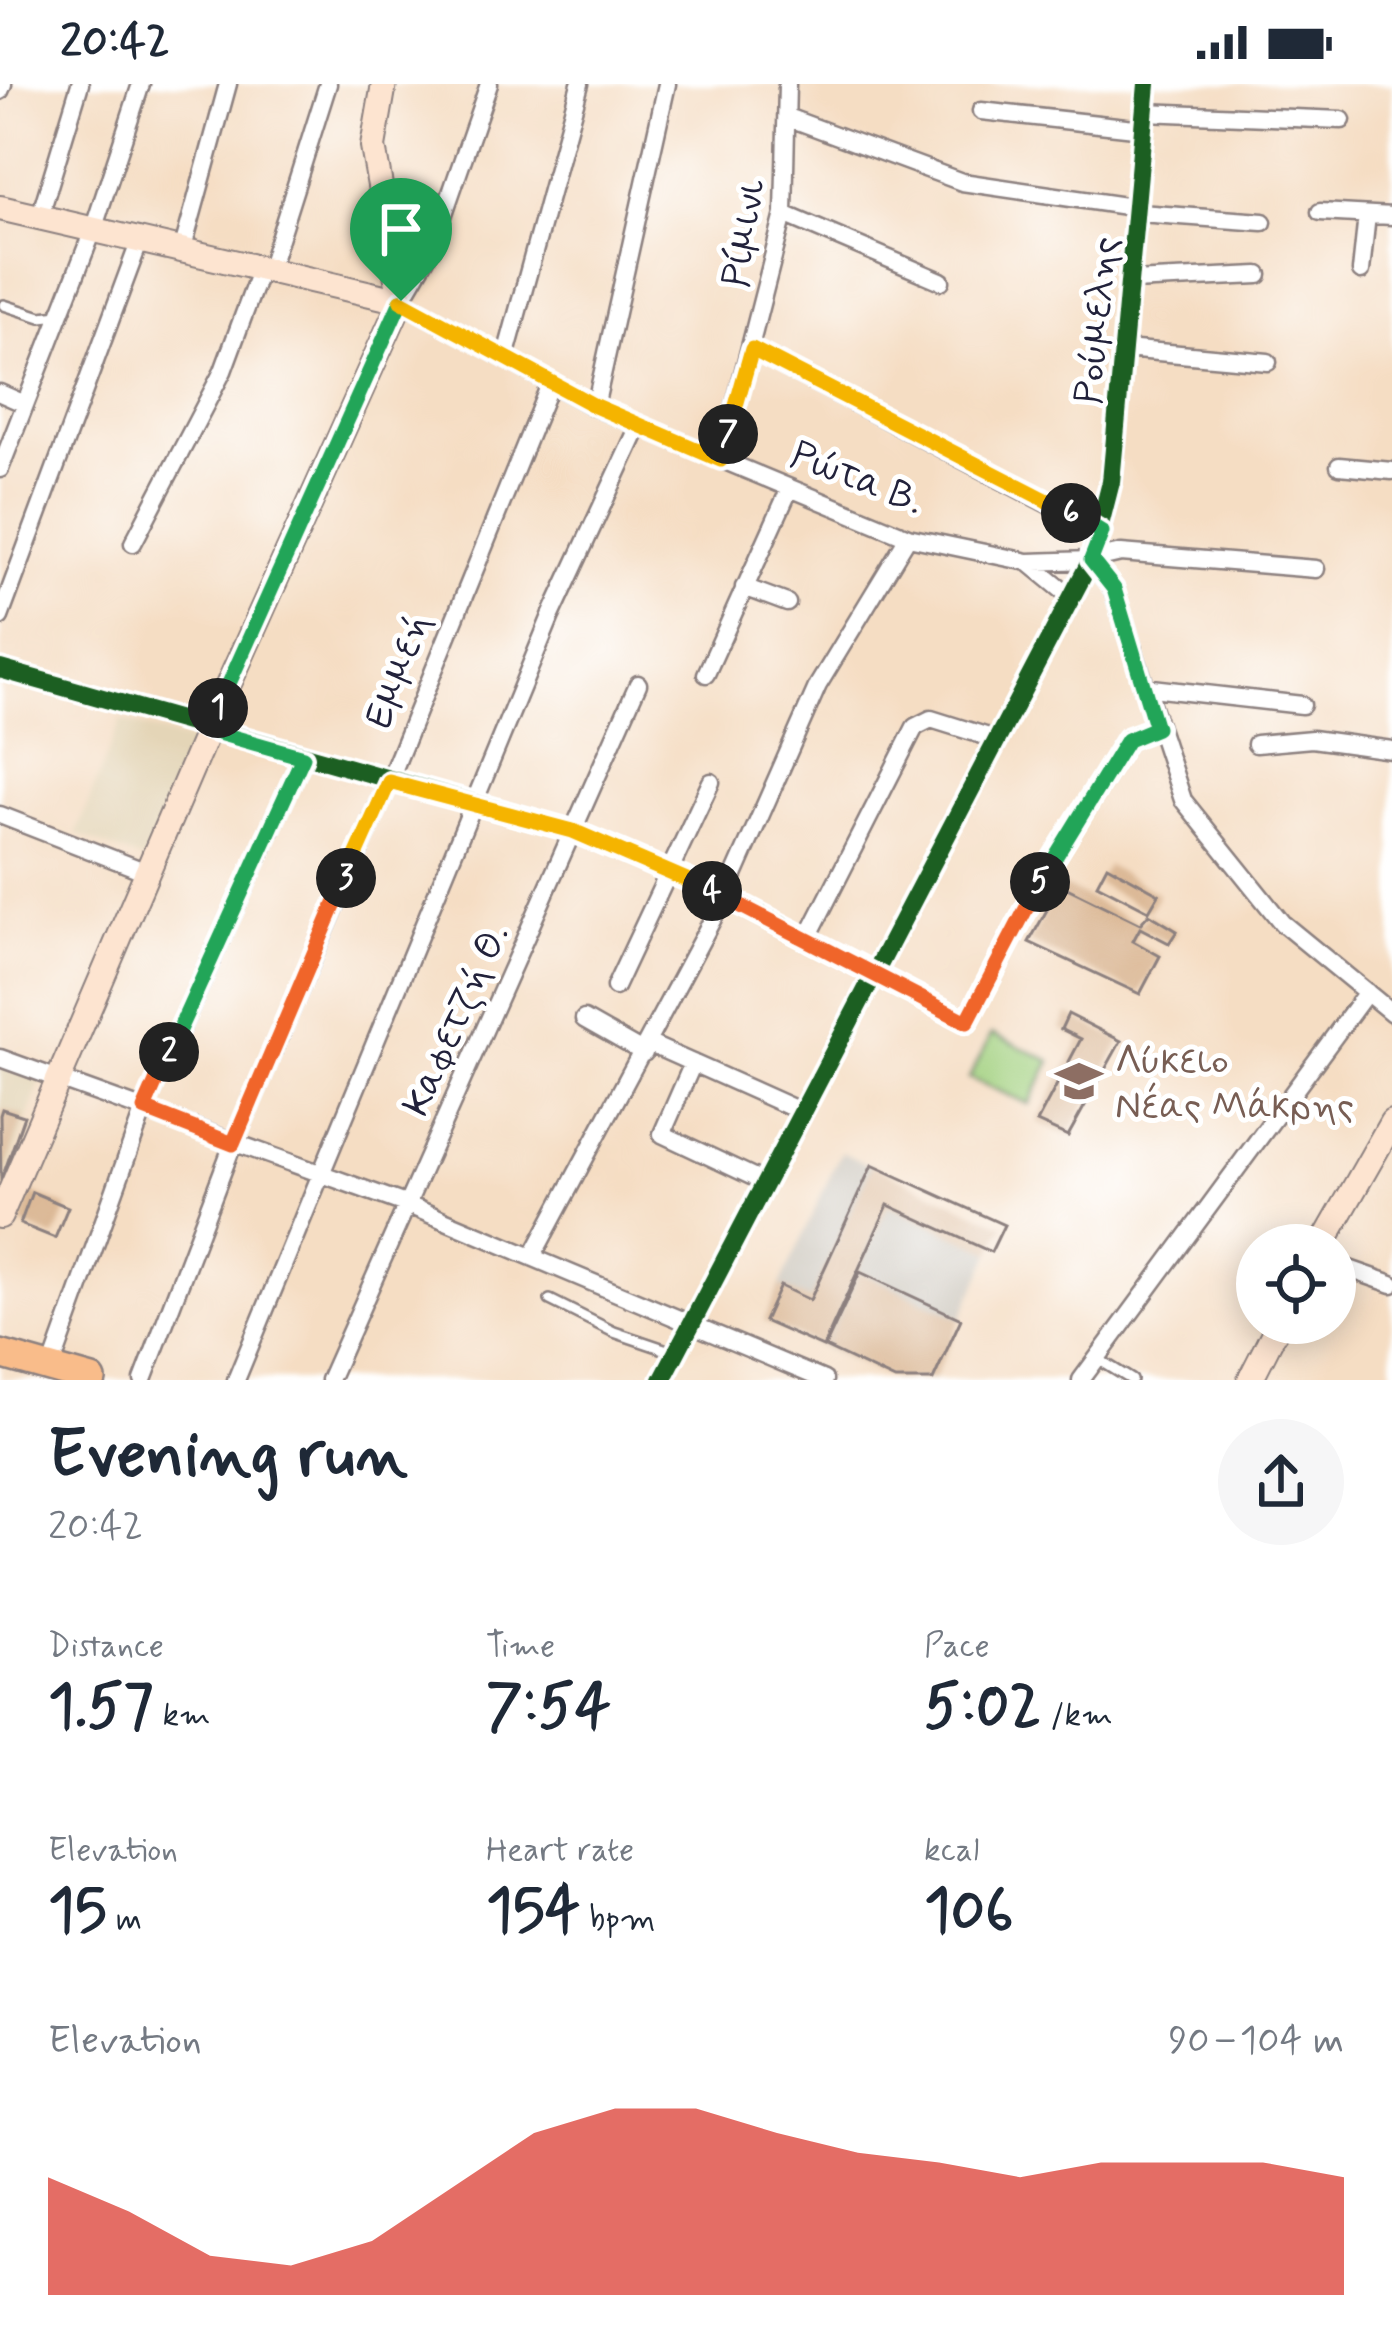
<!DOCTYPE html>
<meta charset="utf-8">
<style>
:root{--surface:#fff;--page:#f6f6f7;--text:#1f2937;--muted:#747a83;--accent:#d93025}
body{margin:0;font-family:Mynerve,sans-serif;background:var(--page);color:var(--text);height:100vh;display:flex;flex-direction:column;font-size:45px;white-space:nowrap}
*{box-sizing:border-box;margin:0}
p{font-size:39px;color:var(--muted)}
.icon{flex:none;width:66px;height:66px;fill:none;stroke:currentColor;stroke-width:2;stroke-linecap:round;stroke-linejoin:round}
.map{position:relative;height:1296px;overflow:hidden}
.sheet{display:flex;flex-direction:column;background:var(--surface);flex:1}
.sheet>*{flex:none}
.tools{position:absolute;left:1236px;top:1140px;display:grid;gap:24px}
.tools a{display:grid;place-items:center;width:120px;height:120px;border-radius:50%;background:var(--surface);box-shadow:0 6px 30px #0003;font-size:60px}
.pin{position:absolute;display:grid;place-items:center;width:102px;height:102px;color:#fff;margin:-123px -51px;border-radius:50% 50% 50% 0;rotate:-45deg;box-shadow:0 0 12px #0007}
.pin .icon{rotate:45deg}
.km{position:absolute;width:60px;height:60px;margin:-30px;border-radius:50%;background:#222;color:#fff;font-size:33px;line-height:60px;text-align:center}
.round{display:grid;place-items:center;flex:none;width:126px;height:126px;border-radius:63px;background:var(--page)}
.overview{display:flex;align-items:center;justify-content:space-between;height:204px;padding:0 48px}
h1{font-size:66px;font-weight:800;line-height:90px}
.stats{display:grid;grid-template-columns:repeat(3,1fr);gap:18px;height:204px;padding:12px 48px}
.stats div{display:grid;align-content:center}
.stats b{font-size:60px;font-weight:800}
.stats small{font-size:33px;font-weight:400}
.stats p{font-size:33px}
.chart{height:336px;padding:24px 48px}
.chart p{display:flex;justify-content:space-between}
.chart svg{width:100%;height:216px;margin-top:12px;fill:var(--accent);opacity:.7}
.status{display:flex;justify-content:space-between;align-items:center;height:84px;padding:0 60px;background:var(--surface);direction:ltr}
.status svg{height:33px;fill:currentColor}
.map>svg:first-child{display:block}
.built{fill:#e4d5b7}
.industrial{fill:#c9c3b8}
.green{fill:#a2d07f;stroke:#62795d;stroke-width:3}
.building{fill:#dcb997}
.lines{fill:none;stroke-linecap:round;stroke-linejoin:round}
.lane-casing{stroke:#8c807f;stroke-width:14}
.street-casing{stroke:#8c807f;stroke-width:21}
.secondary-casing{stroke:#8c807f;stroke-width:28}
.primary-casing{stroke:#8c807f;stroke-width:32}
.lane{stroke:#fff;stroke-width:9}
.street{stroke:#fff;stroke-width:16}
.secondary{stroke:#fde4d0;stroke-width:24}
.primary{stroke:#f9bc8a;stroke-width:27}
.cycleway-casing{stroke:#fff;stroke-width:26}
.cycleway{stroke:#1b5e20;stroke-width:18}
.split-1-casing{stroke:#fff;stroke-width:24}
.split-2-casing{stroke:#fff;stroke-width:24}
.split-3-casing{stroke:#fff;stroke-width:24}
.split-4-casing{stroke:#fff;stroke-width:24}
.split-5-casing{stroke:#fff;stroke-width:24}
.split-6-casing{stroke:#fff;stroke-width:24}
.split-7-casing{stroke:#fff;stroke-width:24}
.split-8-casing{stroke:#fff;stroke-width:24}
.split-1{stroke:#22a559;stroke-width:15}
.split-2{stroke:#22a559;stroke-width:15}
.split-3{stroke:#f0652b;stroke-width:15}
.split-4{stroke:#f5b400;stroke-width:15}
.split-5{stroke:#f0652b;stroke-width:15}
.split-6{stroke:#22a559;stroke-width:15}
.split-7{stroke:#f5b400;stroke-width:15}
.split-8{stroke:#f5b400;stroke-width:15}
.labels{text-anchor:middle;stroke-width:10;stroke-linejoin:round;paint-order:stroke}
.street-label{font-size:39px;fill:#22223b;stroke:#fff}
.education-label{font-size:39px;fill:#785e54;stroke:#fff;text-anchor:start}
</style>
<div class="status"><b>20:42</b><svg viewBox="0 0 49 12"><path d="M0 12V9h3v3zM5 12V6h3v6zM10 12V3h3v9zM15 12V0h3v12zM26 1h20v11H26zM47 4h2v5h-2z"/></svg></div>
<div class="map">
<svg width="1392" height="1296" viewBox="0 0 1392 1296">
<rect width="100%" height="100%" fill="#fff"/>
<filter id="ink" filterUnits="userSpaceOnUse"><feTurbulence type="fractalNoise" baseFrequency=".00833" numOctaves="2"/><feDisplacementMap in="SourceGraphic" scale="24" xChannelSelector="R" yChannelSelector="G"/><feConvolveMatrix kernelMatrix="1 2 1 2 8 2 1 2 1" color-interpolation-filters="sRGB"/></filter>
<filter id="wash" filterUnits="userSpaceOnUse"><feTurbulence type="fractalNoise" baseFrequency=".004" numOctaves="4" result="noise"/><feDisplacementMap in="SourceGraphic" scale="48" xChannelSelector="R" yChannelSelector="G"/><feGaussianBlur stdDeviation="2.7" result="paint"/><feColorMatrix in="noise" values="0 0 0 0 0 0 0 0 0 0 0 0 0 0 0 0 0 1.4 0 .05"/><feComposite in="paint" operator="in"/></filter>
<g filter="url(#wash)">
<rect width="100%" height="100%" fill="#f5ddc3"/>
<path class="built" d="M121 636 192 658 142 776 76 750Z
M0 983 41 996 0 1110Z"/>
<path class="industrial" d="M841 1068 1004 1141 933 1296H895L764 1237Z"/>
<path class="green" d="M992 950 1051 977 1029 1020 969 994Z"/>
<g id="blocks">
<path class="building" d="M1107 781 1159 810 1149 827 1097 800Z
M1061 801 1140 840 1149 830 1177 847 1169 859 1140 844 1133 857 1160 872 1140 910 1029 858Z
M1068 930 1121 957 1068 1052 1037 1038 1081 955 1061 945Z
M2 1025 24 1032 1 1097 0 1031Z
M872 1081 1004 1141 991 1168 888 1121 823 1263 764 1237 780 1202 810 1216Z
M32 1108 68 1123 55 1154 20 1140Z
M860 1188 961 1235 933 1296H895L825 1263Z"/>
</g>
</g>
<g filter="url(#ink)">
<use href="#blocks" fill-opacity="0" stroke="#8c807f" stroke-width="3"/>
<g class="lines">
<defs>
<path id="lane" d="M4 221 41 233 59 231
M550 1216 614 1248 676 1269
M1098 1275 1132 1296"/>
<path id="street" d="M489 0 432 164 401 217 595 323 908 453 1028 478 1091 476 1121 469 1316 485
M0 7 3 0
M981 27 1144 45
M1145 28 1342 36
M787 33 962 98 1139 124
M1320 128 1392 132
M1139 129 1263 138
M784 130 941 197
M39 135 80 0
M182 167 228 0
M269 186 328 0
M1361 187 1367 131
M1132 197 1259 191
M752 265 1101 448
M1125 265 1268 278
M505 274 580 0
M0 309 25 320
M595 323 667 0
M721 376 784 130 787 0
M1339 382 1392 387
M0 385 92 149 141 0
M133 459 223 287 261 184
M1091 476 1113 505 1183 716 1282 839 1392 929
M1028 478 1073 515
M744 503 787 519
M0 533 139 159
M0 585 573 747 725 812 967 938 1050 780 1127 655 1156 644
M706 590 789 406
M1143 603 1302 621
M1256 660 1312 655 1392 666
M0 731 149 789
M806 857 915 643 931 635 995 655
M615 903 711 698
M584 935 644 969
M650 960 802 1028
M0 974 408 1121 824 1296
M693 979 662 1050 764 1098
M532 1173 725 812 818 601 908 453
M1335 1180 1392 1200
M51 1284 144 1025 303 673
M143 1296 233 1060 389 697 550 300
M236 1296 551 532 639 342
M329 1296 638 600
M662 1296 1091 476 1111 398 1147 0
M1081 1296 1367 908"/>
<path id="secondary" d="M0 124 401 217
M0 1132 208 646 401 217 373 63 384 0
M1322 1161 1392 1038
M1250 1296 1279 1239"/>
<path id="primary" d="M0 1270 92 1296"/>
</defs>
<use href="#lane" class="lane-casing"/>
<use href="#street" class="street-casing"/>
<use href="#secondary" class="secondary-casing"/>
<use href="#primary" class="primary-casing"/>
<use href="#lane" class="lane"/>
<use href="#street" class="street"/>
<use href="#secondary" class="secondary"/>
<use href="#primary" class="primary"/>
<defs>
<path id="cycleway" d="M0 585 573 747 725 812 967 938 1050 780 1127 655 1156 644
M662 1296 1091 476 1111 398 1147 0"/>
</defs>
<use href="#cycleway" class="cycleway-casing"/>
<use href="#cycleway" class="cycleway"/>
</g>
</g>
<g class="lines" filter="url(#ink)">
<defs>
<path id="split-1" d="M218 624 401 217"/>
<path id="split-2" d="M169 968 303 673 208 646 218 624"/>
<path id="split-3" d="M169 968 144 1025 233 1060 346 794"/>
<path id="split-4" d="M346 794 389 698 573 747 712 807"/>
<path id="split-5" d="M712 807 967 938 1040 798"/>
<path id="split-6" d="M1040 798 1127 656 1156 644 1114 505 1091 476 1102 448 1071 429"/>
<path id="split-7" d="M728 350 752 265 1071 429"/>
<path id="split-8" d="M401 217 595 322 721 376 728 350"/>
</defs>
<use href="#split-1" class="split-1-casing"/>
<use href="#split-2" class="split-2-casing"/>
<use href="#split-3" class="split-3-casing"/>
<use href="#split-4" class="split-4-casing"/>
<use href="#split-5" class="split-5-casing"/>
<use href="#split-6" class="split-6-casing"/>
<use href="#split-7" class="split-7-casing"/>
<use href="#split-8" class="split-8-casing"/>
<use href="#split-1" class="split-1"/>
<use href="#split-2" class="split-2"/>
<use href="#split-3" class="split-3"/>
<use href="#split-4" class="split-4"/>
<use href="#split-5" class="split-5"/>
<use href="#split-6" class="split-6"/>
<use href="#split-7" class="split-7"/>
<use href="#split-8" class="split-8"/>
</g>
<defs>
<symbol id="school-bare" viewBox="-9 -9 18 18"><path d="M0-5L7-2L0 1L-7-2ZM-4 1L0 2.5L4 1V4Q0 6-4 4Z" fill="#8d6e63" stroke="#fff" stroke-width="2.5" paint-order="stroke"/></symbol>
</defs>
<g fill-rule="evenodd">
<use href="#school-bare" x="1046" y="964" width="66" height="66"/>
</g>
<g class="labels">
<g class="street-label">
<text transform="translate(742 149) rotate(-81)" y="14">Ρίμινι</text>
<text transform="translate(1095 236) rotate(-84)" y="14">Ρούμελης</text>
<text transform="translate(858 392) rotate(21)" y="14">Ρώτα Β.</text>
<text transform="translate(396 586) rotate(-69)" y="14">Εμμεή</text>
<text transform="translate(454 935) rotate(-66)" y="14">Καφετζή Θ.</text>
</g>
<g class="education-label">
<text x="1115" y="989">Λύκειο<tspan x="1115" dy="45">Νέας Μάκρης</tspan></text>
</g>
</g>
</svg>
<div class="tools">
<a><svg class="icon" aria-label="locate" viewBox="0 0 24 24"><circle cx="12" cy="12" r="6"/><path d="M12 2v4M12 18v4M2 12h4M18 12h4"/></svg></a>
</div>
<div class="pin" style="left:401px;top:217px;background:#1e9e55"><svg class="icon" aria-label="arrive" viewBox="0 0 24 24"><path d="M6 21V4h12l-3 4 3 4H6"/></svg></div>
<b class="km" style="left:218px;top:624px">1</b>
<b class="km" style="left:169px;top:968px">2</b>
<b class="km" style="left:346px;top:794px">3</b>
<b class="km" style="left:712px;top:807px">4</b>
<b class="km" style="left:1040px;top:798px">5</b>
<b class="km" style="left:1071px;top:429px">6</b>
<b class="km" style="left:728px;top:350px">7</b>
</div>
<section class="sheet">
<div class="overview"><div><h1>Evening run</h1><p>20:42</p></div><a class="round"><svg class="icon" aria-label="share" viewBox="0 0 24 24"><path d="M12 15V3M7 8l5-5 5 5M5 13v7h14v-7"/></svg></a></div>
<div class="stats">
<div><p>Distance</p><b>1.57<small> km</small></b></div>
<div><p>Time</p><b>7:54</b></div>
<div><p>Pace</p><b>5:02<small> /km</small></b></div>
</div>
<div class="stats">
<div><p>Elevation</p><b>15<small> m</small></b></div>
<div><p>Heart rate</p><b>154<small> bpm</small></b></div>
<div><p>kcal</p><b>106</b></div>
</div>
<div class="chart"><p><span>Elevation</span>90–104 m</p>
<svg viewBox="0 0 160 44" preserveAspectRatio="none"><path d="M0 44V20L10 27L20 36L30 38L40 33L50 22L60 11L70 6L80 6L90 11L100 15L110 17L120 20L130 17L140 17L150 17L160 20V44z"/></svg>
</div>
</section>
